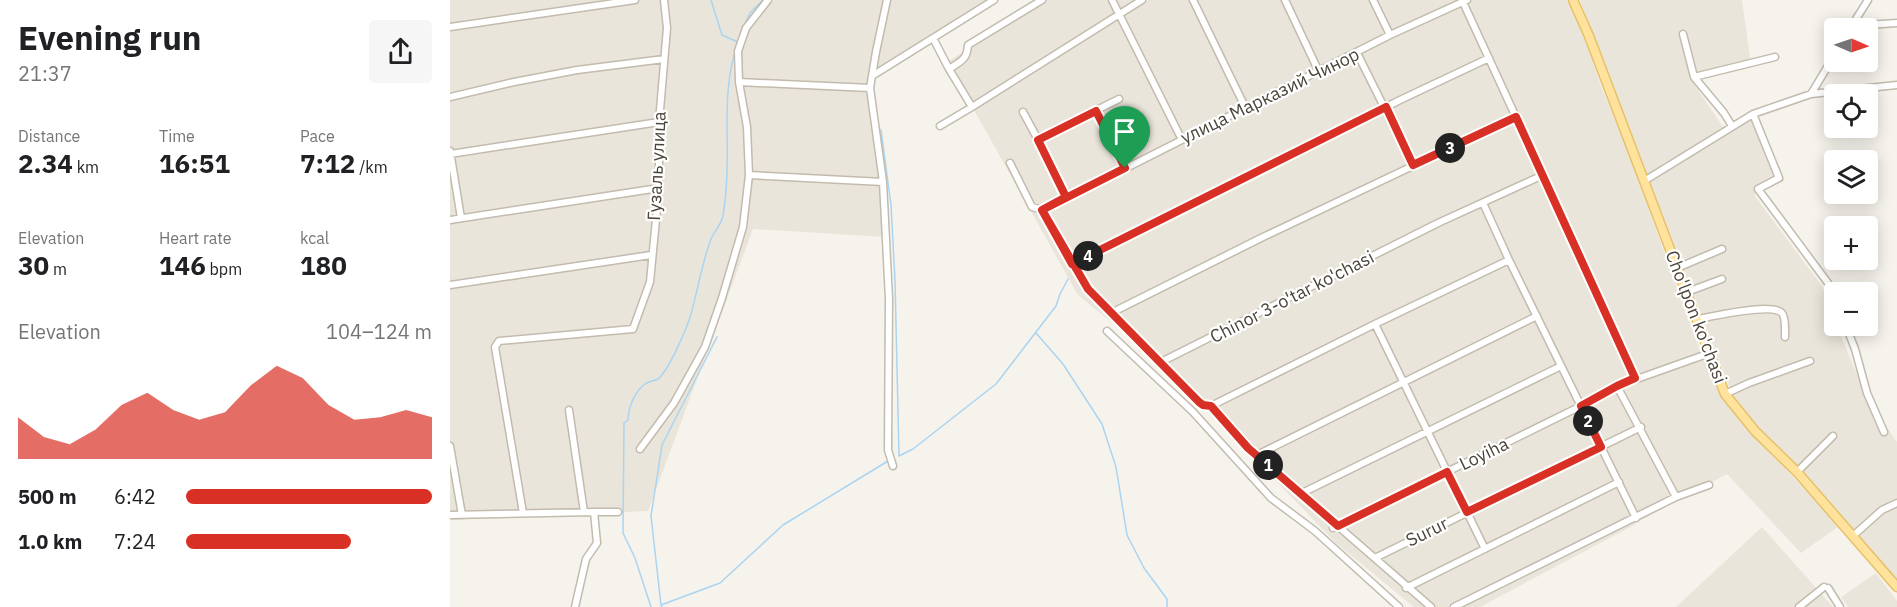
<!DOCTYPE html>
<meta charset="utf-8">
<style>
:root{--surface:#fff;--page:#f6f6f6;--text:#202124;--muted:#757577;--accent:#d93025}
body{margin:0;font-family:"IBM Plex Sans",sans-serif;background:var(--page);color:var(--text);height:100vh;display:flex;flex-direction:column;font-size:22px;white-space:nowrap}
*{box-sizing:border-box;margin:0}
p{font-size:20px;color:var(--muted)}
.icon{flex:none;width:33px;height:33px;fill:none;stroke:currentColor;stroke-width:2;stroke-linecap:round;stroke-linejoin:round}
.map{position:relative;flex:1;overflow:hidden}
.drawer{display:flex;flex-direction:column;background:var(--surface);width:450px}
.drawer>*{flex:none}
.needle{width:39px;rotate:92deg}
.tools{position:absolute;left:1374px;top:18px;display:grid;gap:12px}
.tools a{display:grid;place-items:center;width:54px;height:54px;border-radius:6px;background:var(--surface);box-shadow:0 3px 15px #0003;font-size:30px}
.pin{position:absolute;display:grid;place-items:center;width:51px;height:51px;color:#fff;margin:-62px -26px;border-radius:50% 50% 50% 0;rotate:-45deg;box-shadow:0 0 6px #0007}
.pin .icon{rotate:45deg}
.km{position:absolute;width:30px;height:30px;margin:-15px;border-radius:50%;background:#222;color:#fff;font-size:16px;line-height:30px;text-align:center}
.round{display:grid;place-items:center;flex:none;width:63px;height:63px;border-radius:6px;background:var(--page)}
.summary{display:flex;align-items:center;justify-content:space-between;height:102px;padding:0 18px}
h1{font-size:33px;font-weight:700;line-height:45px}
.stats{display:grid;grid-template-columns:repeat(3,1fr);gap:9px;height:102px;padding:6px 18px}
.stats div{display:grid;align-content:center}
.stats b{font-size:26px;font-weight:700}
.stats small{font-size:16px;font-weight:400}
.stats p{font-size:16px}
.chart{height:168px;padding:12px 18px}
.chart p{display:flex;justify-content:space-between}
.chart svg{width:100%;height:108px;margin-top:6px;fill:var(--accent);opacity:.7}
ul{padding:0 18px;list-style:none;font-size:20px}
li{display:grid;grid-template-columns:96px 72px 1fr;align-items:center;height:45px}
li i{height:15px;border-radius:8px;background:var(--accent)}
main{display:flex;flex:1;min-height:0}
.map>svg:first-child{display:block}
.residential{fill:#eae5da}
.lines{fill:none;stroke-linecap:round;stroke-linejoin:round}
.stream{stroke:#a9d4f2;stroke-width:1.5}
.minor-casing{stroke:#c2bbae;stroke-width:9}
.major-casing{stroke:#e6c16a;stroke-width:11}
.minor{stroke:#fff;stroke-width:6}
.major{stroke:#ffe39c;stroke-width:8}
.route-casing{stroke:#fff;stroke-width:12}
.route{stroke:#d93025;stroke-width:8}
.labels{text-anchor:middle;stroke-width:4.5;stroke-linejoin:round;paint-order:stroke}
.street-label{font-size:18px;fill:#4b4439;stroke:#fff}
</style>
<main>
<section class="drawer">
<div class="summary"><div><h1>Evening run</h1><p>21:37</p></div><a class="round"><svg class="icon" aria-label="share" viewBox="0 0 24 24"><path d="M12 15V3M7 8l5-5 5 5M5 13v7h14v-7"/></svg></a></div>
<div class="stats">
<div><p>Distance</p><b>2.34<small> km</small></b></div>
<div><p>Time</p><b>16:51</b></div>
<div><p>Pace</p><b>7:12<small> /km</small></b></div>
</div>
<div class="stats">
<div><p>Elevation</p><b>30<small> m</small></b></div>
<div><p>Heart rate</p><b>146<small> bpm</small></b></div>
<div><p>kcal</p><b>180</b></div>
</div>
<div class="chart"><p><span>Elevation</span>104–124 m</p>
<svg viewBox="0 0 160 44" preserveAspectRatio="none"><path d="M0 44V27L10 35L20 38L30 32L40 22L50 17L60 24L70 28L80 25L90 14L100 6L110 11L120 22L130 28L140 27L150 24L160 27V44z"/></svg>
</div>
<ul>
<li><b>500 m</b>6:42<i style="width:100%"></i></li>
<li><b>1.0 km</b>7:24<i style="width:67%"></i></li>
</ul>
</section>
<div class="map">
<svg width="1447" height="607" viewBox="0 0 1447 607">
<rect width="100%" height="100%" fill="#f6f3ec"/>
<path class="residential" d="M0 0H540L430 72 420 88 436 237 303 229 198 511 0 520Z
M596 0H1116L1129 21 1151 86 1175 144 1251 353 1165 384 1126 402 1186 524 1030 607H964L886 543 712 363 628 295 497 62Z
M1130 0H1292L1301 65 1242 81 1273 127 1303 110 1334 181 1304 195 1372 286 1384 318V326H1387L1417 399 1447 442V584L1297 416 1284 399Z
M1258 357 1273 397 1314 446 1389 526 1351 553 1277 474 1190 521 1136 407 1172 387Z
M1312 527 1383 607H1226Z
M1426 573 1447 601V607H1398L1391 597Z"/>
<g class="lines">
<path class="stream" d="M295 24 300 13 313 0
M431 130 441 205 445 280 449 456 463 449 546 384 606 306 610 294 618 279
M586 333 613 364 652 424 666 467 677 535 694 568 717 599V607
M211 605 201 516 212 445 267 337
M201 607 185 558 173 533 174 423 178 420C178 408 185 391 195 384 199 381 204 381 208 379 219 370 237 328 241 314 248 289 252 263 261 239 264 232 270 226 272 219 274 213 274 206 275 201 282 146 269 96 288 42L272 35 261 0
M212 607 211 605 270 583 333 525 438 461"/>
<defs>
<path id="minor" d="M437 0 426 52 420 88 433 182 436 240 439 299 438 450 443 466
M662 0 732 140
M743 0 795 107
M835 0 869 72
M923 0 940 35
M1012 0 1186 378
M1401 26 1447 23
M0 27 185 0
M1401 27 1418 0
M1233 34 1244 77 1274 113 1282 126
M483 38 499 69 522 107 692 0
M907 53 963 165
M499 69C511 61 517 60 518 45L592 0
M422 76 544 0
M1244 77 1325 57
M289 82 420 88
M1361 94 1447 85
M0 97 64 82 127 70 214 59
M646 111 675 168
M573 112 599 160 617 197
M1303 114 1329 178 1308 189 1378 283 1384 298
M490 126 522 107
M588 139 669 99
M0 151 11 218
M0 154 209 122
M560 163 582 207 593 210 638 289 711 362 988 223 1093 175
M299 175 433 182
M1194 181 1303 114 1361 94 1384 56
M1033 203 1059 260 1186 518
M593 210 940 35 1017 0
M0 220 209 188
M622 264 950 100 1039 58
M1227 268 1272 249
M0 285 201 255
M1237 292 1272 279
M663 312 811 238 1066 117
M1247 319C1262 317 1322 302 1332 313 1336 318 1335 331 1335 337
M925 324 1035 549
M1396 326 1405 349 1417 393 1434 432
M657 331 743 412 821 498 865 531 949 607
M711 362 749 402 753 405 761 406 925 324 1059 260
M1167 386 1226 497
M1275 394 1299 383 1360 361
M761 406 798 448 981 607
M119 410 134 512
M0 446 12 515
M190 449 224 403 255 347 272 298 293 227 299 175 297 127 289 82 288 51 296 28 318 0
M807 455 1087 316
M1347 472 1383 436
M850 494 1111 366
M144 512H168
M73 513 45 347 49 341 183 329 200 282 209 188V122L217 28 214 0
M0 515 144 512 147 543 136 559 125 607
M883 528 1131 406 1167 386 1260 353
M1404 535 1432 510 1447 503
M925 558 1191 427
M956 588 1169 482
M1378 588 1390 607
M1004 607 1226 497 1259 485
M1349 607 1374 587"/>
<path id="major" d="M1123 0 1139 36 1275 394 1305 431 1347 472 1447 587"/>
</defs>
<use href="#minor" class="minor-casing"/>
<use href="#major" class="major-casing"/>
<use href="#minor" class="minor"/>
<use href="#major" class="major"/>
</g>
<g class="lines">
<defs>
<path id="route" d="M675 168 592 210 638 289 749 402 753 405 761 406 798 448 888 526 997 472 1017 512 1151 447 1131 406 1167 386 1185 378 1066 117 963 165 936 107 622 264 592 210 616 197 588 140 646 111 675 168"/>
</defs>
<use href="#route" class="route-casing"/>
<use href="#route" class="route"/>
</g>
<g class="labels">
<g class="street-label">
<text transform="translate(820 96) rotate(-26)" y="6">улица Марказий Чинор</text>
<text transform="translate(207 166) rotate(-87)" y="6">Гузаль улица</text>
<text transform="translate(842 297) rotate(-27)" y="6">Chinor 3-o'tar ko'chasi</text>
<text transform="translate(1246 317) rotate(69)" y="6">Cho'lpon ko'chasi</text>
<text transform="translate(1034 454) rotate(-26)" y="6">Loyiha</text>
<text transform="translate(977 532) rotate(-26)" y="6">Surur</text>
</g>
</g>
</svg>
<div class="tools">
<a><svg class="needle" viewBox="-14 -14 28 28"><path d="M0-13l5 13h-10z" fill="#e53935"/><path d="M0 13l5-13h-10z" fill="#757577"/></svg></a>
<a><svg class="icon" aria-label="locate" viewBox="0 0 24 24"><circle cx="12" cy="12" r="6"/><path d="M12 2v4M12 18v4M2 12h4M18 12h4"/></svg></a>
<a><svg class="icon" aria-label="layers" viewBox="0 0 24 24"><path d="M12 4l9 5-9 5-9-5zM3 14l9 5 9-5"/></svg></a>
<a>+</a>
<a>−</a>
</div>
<div class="pin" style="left:675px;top:168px;background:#1e9e55"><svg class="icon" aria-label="arrive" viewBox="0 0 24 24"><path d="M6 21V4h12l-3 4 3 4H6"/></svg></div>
<b class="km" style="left:818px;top:465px">1</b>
<b class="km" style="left:1138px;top:421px">2</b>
<b class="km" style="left:1000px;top:148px">3</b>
<b class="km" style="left:638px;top:256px">4</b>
</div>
</main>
